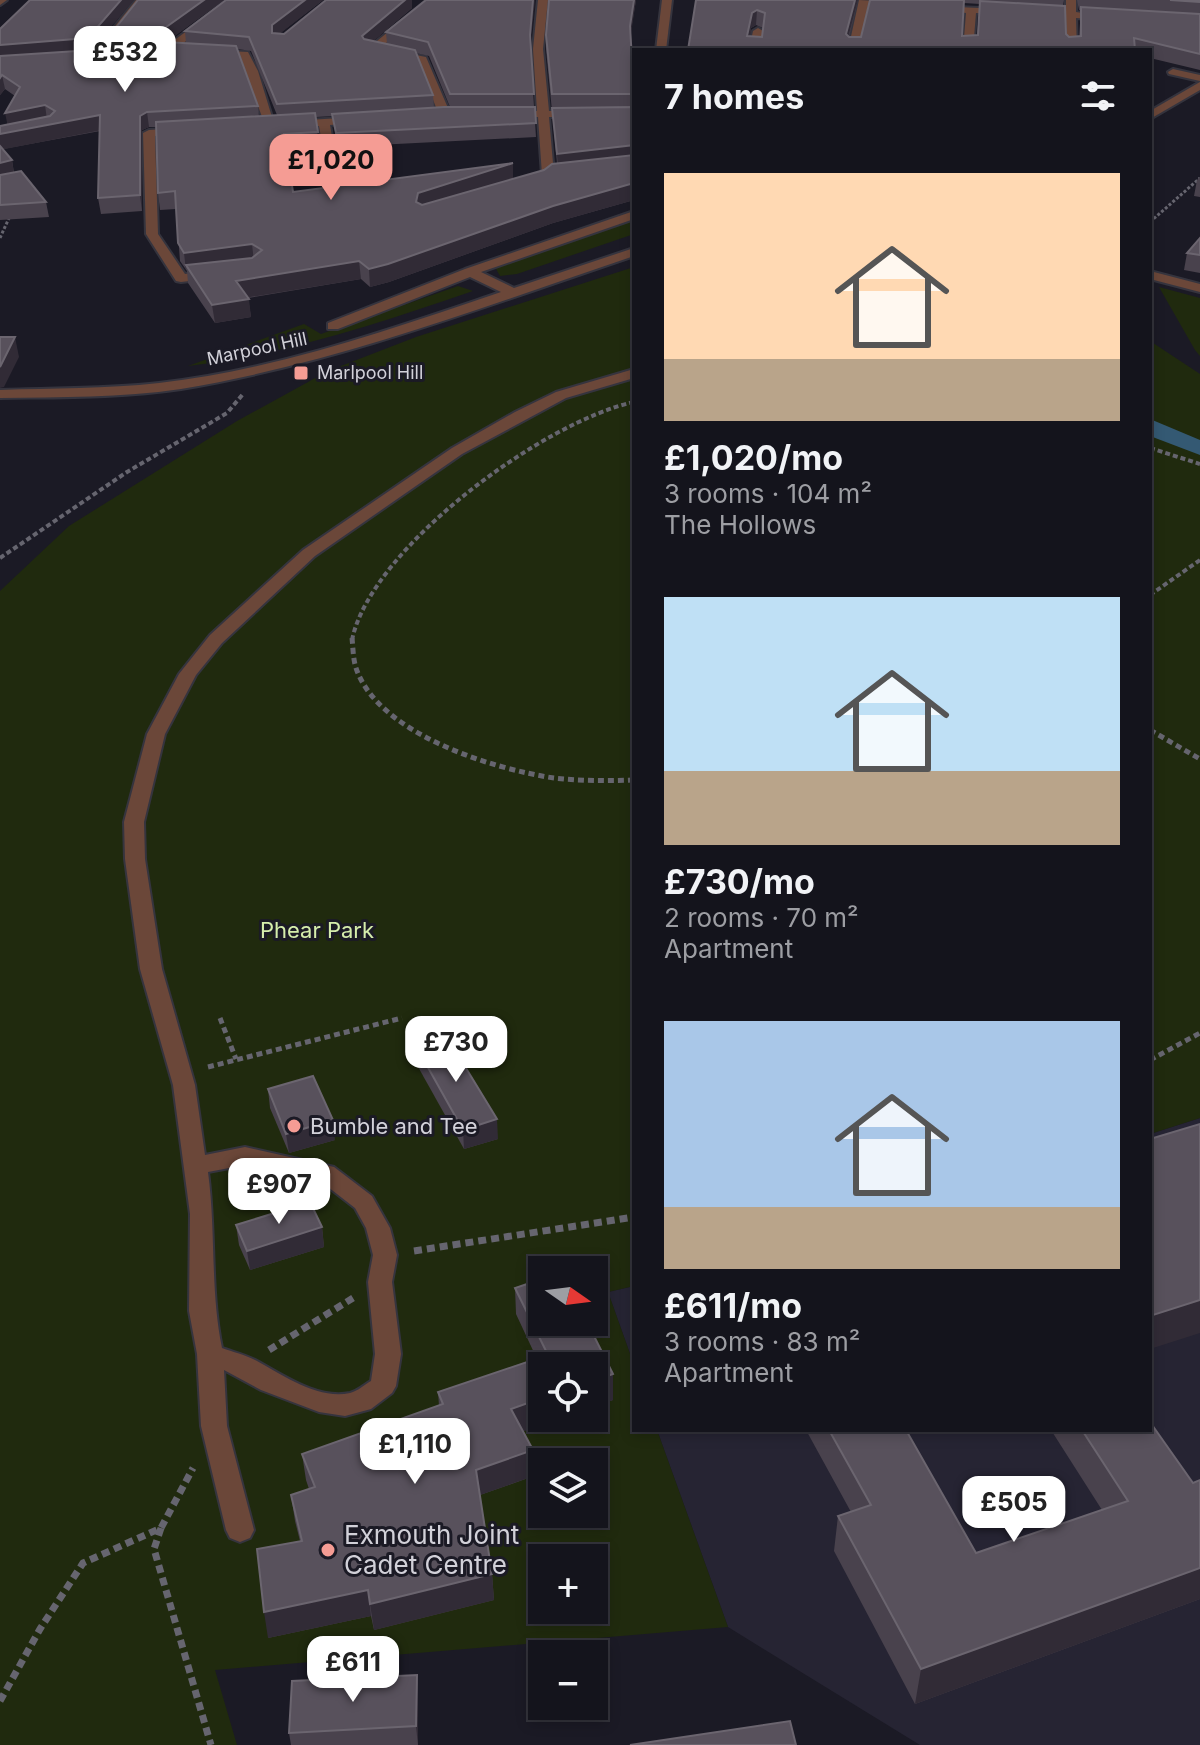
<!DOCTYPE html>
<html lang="en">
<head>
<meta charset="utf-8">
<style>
  body { margin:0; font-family:Inter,sans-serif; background:#212129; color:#f1f3f6; height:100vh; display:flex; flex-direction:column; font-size:30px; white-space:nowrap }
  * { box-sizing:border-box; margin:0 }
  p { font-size:26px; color:#9d9ea3 }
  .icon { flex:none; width:44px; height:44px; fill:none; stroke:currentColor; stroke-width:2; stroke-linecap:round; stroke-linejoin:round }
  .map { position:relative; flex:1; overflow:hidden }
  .sheet { position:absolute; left:632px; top:48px; width:520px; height:1384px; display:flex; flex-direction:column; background:#14141c; border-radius:0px; box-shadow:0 4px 12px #0003,0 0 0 2px #33333b }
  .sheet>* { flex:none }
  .needle { width:52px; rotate:104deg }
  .tools { position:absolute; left:528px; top:1256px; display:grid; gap:16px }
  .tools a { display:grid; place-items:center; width:80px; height:80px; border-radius:0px; background:#14141c; box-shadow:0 4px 12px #0003,0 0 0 2px #33333b; font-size:40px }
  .price { position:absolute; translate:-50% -68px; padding:0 18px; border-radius:16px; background:#fff; color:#222; font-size:26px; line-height:52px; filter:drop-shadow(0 2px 4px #0008) }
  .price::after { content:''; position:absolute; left:50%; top:48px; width:24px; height:18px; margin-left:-12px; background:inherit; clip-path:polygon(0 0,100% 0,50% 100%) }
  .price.current { background:#f59c94; color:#111 }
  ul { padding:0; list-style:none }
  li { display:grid; align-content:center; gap:16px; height:424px; padding:0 32px }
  li span { display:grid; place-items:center; height:248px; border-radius:0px; color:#555 }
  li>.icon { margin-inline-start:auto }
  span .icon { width:144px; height:144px; fill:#fffc; stroke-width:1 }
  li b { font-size:34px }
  h2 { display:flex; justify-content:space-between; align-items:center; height:96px; padding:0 32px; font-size:34px }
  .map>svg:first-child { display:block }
  .education { fill:#262433 }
  .green { fill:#202a0e; fill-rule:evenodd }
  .water { fill:#345973 }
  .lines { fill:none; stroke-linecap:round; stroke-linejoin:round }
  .minor-casing { stroke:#35343e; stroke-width:4 }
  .path-far3 { stroke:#66656f; stroke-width:3; stroke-dasharray:3 2; stroke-linecap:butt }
  .path-far2 { stroke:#66656f; stroke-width:4; stroke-dasharray:5 3; stroke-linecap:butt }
  .path-far1 { stroke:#66656f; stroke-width:5; stroke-dasharray:6 4; stroke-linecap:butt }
  .path { stroke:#66656f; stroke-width:7; stroke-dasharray:8 5; stroke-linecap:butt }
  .minor { fill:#6b4739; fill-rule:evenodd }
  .wall { fill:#49424d; fill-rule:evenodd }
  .shaded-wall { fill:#312b36 }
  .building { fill:#58515c; stroke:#6b656f; stroke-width:2; fill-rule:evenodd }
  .poi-dot { fill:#f59c94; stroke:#1b1a25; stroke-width:3 }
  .labels { text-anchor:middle; stroke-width:6; stroke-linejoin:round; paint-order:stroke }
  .far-street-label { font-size:18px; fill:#d2d1d9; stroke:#1b1a25 }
  .far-poi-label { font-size:18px; fill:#d2d1d9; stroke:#1b1a25; text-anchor:start }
  .park-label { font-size:22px; fill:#d5edab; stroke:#1b1a25 }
  .poi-label { font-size:22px; fill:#d2d1d9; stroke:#1b1a25; text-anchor:start }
  .near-poi-label { font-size:26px; fill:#d2d1d9; stroke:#1b1a25; text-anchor:start }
</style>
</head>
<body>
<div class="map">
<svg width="1200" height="1745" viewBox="0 0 1200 1745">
  <rect width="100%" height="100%" fill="#1b1a25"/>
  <g class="education">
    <polygon points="1200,1118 1200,1745 920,1745 728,1627 657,1430 1150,1430 1150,1134"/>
    <polygon points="634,1286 634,1365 608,1292"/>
  </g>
  <g class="green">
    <polygon points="634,218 634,234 517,274 500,276 495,267"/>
    <path d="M634,267V1286L608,1292L634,1365V1430H657L728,1627L215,1670L237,1745H0V591L69,526L237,421L328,371L416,337ZM542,1270H594V1322H542ZM542,1366H594V1418H542ZM542,1462H594V1514H542ZM542,1558H594V1610H542Z"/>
    <path d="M458,286L473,291C380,323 286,354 188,366L304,324L321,334Z"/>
    <polygon points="1159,287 1200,298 1200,356 1195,350"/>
    <polygon points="1150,341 1200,374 1200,1118 1150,1134"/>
  </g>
  <polygon class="water" points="1150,419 1200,440 1200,455 1150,436"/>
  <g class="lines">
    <g class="minor-casing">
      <g id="minor">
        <polygon points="0,0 7,0 0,5"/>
        <polygon points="136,0 146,0 99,60 91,60 91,56"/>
        <polygon points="229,0 240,0 173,51 165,51 165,47"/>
        <polygon points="427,0 438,0 380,48 426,57 451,115 445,118 439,115 418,61 366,50"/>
        <polygon points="538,0 548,0 543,49 549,111 634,111 634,117 549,117 554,175 548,179 542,175 538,117 510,117 504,114 510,111 537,111 533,49"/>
        <polygon points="662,0 672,0 666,50 656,50"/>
        <polygon points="859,0 897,2 902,5 897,8 868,6 858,50 848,50"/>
        <polygon points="1066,0 1076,0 1076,12 1109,17 1104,20 1076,18 1077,50 1067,50 1066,18 1035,13 1040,10 1066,12"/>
        <polygon points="932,6 1004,9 1009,12 1004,15 976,13 973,50 963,50 966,13 931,8"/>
        <polygon points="758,28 763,31 759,50 749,50 753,31"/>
        <polygon points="208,50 248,52 258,71 275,127 265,125 240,57 212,55 208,54"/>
        <polygon points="1173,69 1200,75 1200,81 1169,74 1168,72"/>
        <polygon points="1200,82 1200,90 1150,119 1150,111"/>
        <polygon points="358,117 362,118 362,122 330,125 338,171 367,168 373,172 367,176 339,178 341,193 331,196 319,126 290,127 284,124 290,121"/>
        <polygon points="183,128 189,131 187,133 155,136 158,234 185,274 215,270 222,274 215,278 181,282 176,281 146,234 143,133 149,130"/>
        <path d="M634,211V219L481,272L514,288L634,248V256C486,306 337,363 181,389C121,398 60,397 0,398V390C53,388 106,389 159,383C276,370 391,329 501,292L470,277L338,329H328V323L465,269Z"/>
        <polygon points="1150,271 1200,284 1200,292 1150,279"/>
        <path d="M634,369V378L566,398L462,454L315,556L222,643L196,675L165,734L144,822L145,859L162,969L195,1085L205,1155L245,1147L334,1167L372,1196L390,1228L397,1255L392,1282L401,1354L396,1386L392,1393L371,1409L345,1416L319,1412L261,1390L224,1370L227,1426L254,1530L250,1538L240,1542L230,1538L226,1530L201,1426L197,1354L189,1311L190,1214L173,1085L140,969L125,859L124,822L147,734L179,674L210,635L303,550L452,448L515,412L556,392ZM245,1165L319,1180L355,1208L366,1228L373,1255L368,1282L375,1354L371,1381C364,1385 358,1391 350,1393C318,1400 283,1375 257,1361C246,1355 233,1352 222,1348C210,1290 216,1231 208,1172Z"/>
      </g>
    </g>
    <g class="path-far3">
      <polyline points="1150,222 1200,178"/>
      <polyline points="0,238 9,218 13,217"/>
    </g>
    <g class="path-far2">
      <polyline points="1150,448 1200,464"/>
      <polyline points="0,558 127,472 227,413 243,394"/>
      <polyline points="1150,595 1200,560"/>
      <path d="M352,640C371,547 545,421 634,402"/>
    </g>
    <g class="path-far1">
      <path d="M352,638C353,647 353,659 356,668C378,734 493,769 554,778C580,781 607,781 634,780"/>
      <polyline points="1150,730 1200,759"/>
      <polyline points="220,1018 236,1059"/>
      <polyline points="1150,1060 1200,1033"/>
      <polyline points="208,1067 402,1018"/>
    </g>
    <g class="path">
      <polyline points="414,1251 634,1217"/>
      <polyline points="269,1350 353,1298"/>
      <polyline points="161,1528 154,1549 211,1745"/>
      <polyline points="0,1701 40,1629 83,1563 161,1528 193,1468"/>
    </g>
    <use href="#minor" class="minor"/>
  </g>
  <g class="wall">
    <path d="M224,0L166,42L186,43L185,31L323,0L280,33L284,34L326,0H412V8L373,41L387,44L386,32L530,45L536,137L337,147L333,116L316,117L319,148L286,150L293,192L513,179L544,170L557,163L546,49V35L549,0H636L630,36L634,94V200L553,223L389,282L370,287L361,279L248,298L251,317L215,323L188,283L187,271L180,261L176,209L160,210L158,193L156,127H149L142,130V211L101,214L98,198L100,131L3,149L12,160L14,173L46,202L49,217L0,220V126L7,124L15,96L5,89L0,95V29L92,50L112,47L110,35ZM238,49L251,51L277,115L259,116L258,106ZM416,53L429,56L450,107L434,108L433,95Z"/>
    <path d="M696,0H858L849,37H861L870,0H1064L1063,6L1066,34L1069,37H1079L1081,10H1079L1077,0H1200V70L1150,58V50H688ZM964,3L980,4L977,35L962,36ZM756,25L763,28L762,37L750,36L751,28Z"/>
    <polygon points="1200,177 1200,197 1194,196 1197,180"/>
    <polygon points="1200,238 1200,273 1184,270 1187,253"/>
    <polygon points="416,1046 498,1139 464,1149 417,1065"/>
    <polygon points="268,1089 335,1140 289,1153 270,1108"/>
    <polygon points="236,1225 322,1227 324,1247 250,1270 239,1245"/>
    <polygon points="515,1288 613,1374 613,1400 594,1407 594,1366 542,1418 562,1418 523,1431 534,1476 480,1495 492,1574 494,1600 374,1630 371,1616 268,1638 300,1541 295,1521 291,1495 309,1489 306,1480 302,1454 439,1406 438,1392 537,1359 516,1314"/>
    <polygon points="806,1430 906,1430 976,1553 1102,1510 1051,1430 1150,1430 1193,1483 1200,1480 1200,1599 915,1704 834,1551 838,1516 851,1512"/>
    <polygon points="417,1675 418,1694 418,1745 291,1745 289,1733"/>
  </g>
  <g class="shaded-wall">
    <polygon points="121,0 134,0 90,52 0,59 0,45"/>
    <polygon points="204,0 224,0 164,44 162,30"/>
    <polygon points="305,0 323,0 273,39 272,33 272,25"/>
    <polygon points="405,0 412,0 412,8 363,50 362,36"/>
    <polygon points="533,0 535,0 530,49 530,35"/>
    <polygon points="634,0 636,0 630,40 630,26"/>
    <polygon points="855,0 858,0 845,49 846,34"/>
    <polygon points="757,10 756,25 751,28 747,50 747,36 752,13"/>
    <polygon points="146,29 148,43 112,49 110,35"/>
    <polygon points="2,75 5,89 0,95 0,78"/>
    <polygon points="45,105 47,120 8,127 5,113"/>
    <polygon points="147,112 149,127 142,130 142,211 140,195 140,116"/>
    <polygon points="100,115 102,130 0,150 0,134"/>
    <polygon points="634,145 634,158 558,168 557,154"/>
    <polygon points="12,160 14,174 0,178 0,163"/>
    <polygon points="513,163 513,180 419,210 416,202 418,193"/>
    <polygon points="634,183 634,200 553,223 389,282 370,287 369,269 553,206"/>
    <polygon points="252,244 254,262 186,265 186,271 184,253"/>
    <polygon points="359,261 361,279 238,299 236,281"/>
    <polygon points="249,299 251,317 215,323 212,305"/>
    <polygon points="15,337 19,357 4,387 0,388 0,367"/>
    <polygon points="497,1119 498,1139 464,1149 463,1130"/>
    <polygon points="333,1120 335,1140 289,1153 286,1134"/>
    <polygon points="322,1227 324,1247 250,1270 247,1251"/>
    <polygon points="1200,1300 1200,1333 1150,1349 1150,1316"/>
    <polygon points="613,1374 613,1400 594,1407 594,1381"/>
    <polygon points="542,1398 542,1418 562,1418 513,1435 511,1409"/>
    <polygon points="533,1450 534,1476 477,1496 476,1470"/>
    <polygon points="1200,1568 1200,1599 915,1704 921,1669"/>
    <polygon points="492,1574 494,1600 374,1630 370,1604"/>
    <polygon points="368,1590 371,1616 268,1638 264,1612"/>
    <polygon points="417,1675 418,1694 418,1745 416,1726"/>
  </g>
  <g class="building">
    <polygon points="30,0 121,0 88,38 0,45 0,29"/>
    <polygon points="138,0 204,0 162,30 146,29 110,35"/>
    <polygon points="226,0 305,0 272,25 272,33 284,34 326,0 405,0 362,36 364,39 415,50 433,95 277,104 249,37 185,31"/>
    <polygon points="426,0 533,0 530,35 534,94 450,94 428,42 386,32"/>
    <polygon points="549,0 634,0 630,26 634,94 552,94 546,35"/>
    <path d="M696,0H855L846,34L849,37H861L870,0H964L962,36L978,35L980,1L1065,6L1066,34L1069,37L1081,36V7L1200,14V54L1134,38L1135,50H688ZM757,10L765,13L762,37L747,36L752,13Z"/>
    <polygon points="1170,0 1200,0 1200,2"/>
    <polygon points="146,41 236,46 258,106 147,112 140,116 140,195 98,198 100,115 0,134 0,126 50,116 55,111 45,105 5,113 20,87 2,75 0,78 0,56 93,50"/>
    <polygon points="444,107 535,107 536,123 336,133 332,114"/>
    <polygon points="634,107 634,145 557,154 552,108"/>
    <polygon points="315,113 318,132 284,134 293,192 513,163 418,193 416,202 422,205 544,170 552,164 634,155 634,183 553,206 388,264 369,269 359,261 236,281 249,299 212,305 186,265 252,258 262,250 252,244 184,253 178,243 175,191 158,193 156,122"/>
    <polygon points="0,146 12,160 0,163"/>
    <polygon points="21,171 46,202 0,205 0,175"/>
    <polygon points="1200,238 1200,255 1187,253"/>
    <polygon points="0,337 15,337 0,367"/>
    <polygon points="447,1037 497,1119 463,1130 416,1046"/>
    <polygon points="313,1076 333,1120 286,1134 268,1089"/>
    <polygon points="1200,1124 1200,1300 1150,1316 1150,1139"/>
    <polygon points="310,1202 322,1227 247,1251 236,1225"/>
    <polygon points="542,1279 542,1322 587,1322 613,1374 594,1381 594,1366 542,1366 542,1398 511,1409 533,1450 476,1470 492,1574 370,1604 368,1590 264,1612 257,1549 302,1541 291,1495 315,1487 302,1454 443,1404 438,1392 548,1355 515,1288"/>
    <polygon points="1150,1422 1193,1483 1200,1480 1200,1568 921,1669 838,1516 871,1505 829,1430 906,1430 976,1553 1128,1501 1082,1430 1150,1430"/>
    <polygon points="417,1675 416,1726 289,1733 292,1681"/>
    <polygon points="790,1721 796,1745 630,1745"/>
  </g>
  <g class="poi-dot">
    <rect x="293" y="365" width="16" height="16" rx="4"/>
    <circle cx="294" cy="1126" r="8"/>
    <circle cx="328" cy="1550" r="8"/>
  </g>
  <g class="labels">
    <g class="far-street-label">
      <text transform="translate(257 349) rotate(-12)" y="6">Marpool Hill</text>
    </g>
    <g class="far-poi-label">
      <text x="317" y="379">Marlpool Hill</text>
    </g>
    <g class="park-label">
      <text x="317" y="938">Phear Park</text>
    </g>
    <g class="poi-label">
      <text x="310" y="1134">Bumble and Tee</text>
    </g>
    <g class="near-poi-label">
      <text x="344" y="1544">Exmouth Joint<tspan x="344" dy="30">Cadet Centre</tspan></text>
    </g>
  </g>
</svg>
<div class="tools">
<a><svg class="needle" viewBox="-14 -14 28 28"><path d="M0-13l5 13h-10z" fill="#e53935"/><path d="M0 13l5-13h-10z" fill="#9d9ea3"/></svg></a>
<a><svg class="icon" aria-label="locate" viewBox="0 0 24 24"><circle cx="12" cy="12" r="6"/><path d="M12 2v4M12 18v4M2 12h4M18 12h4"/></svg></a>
<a><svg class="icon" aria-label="layers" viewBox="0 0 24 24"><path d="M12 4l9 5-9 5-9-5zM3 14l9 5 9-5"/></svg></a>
<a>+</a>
<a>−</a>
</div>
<b class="price" style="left:125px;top:94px">£532</b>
<b class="price current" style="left:331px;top:202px">£1,020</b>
<b class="price" style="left:456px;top:1084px">£730</b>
<b class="price" style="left:279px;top:1226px">£907</b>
<b class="price" style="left:415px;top:1486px">£1,110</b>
<b class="price" style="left:1014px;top:1544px">£505</b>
<b class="price" style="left:353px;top:1704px">£611</b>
<section class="sheet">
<h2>7 homes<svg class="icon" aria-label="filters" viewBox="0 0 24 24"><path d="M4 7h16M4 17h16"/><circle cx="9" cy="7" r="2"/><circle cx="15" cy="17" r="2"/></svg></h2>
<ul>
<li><span style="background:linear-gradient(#ffd9b3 75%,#b9a48a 0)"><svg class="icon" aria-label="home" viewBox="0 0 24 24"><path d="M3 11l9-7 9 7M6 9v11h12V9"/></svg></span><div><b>£1,020/mo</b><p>3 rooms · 104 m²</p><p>The Hollows</p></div></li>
<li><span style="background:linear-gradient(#bfe0f5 70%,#b9a48a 0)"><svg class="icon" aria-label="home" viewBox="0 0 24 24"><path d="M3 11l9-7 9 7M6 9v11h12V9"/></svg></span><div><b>£730/mo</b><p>2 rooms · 70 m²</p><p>Apartment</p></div></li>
<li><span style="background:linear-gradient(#a9c7e8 75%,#b9a48a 0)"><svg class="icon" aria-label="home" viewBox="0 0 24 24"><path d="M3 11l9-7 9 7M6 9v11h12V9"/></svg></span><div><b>£611/mo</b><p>3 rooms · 83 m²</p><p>Apartment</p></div></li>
</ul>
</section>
</div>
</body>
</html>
